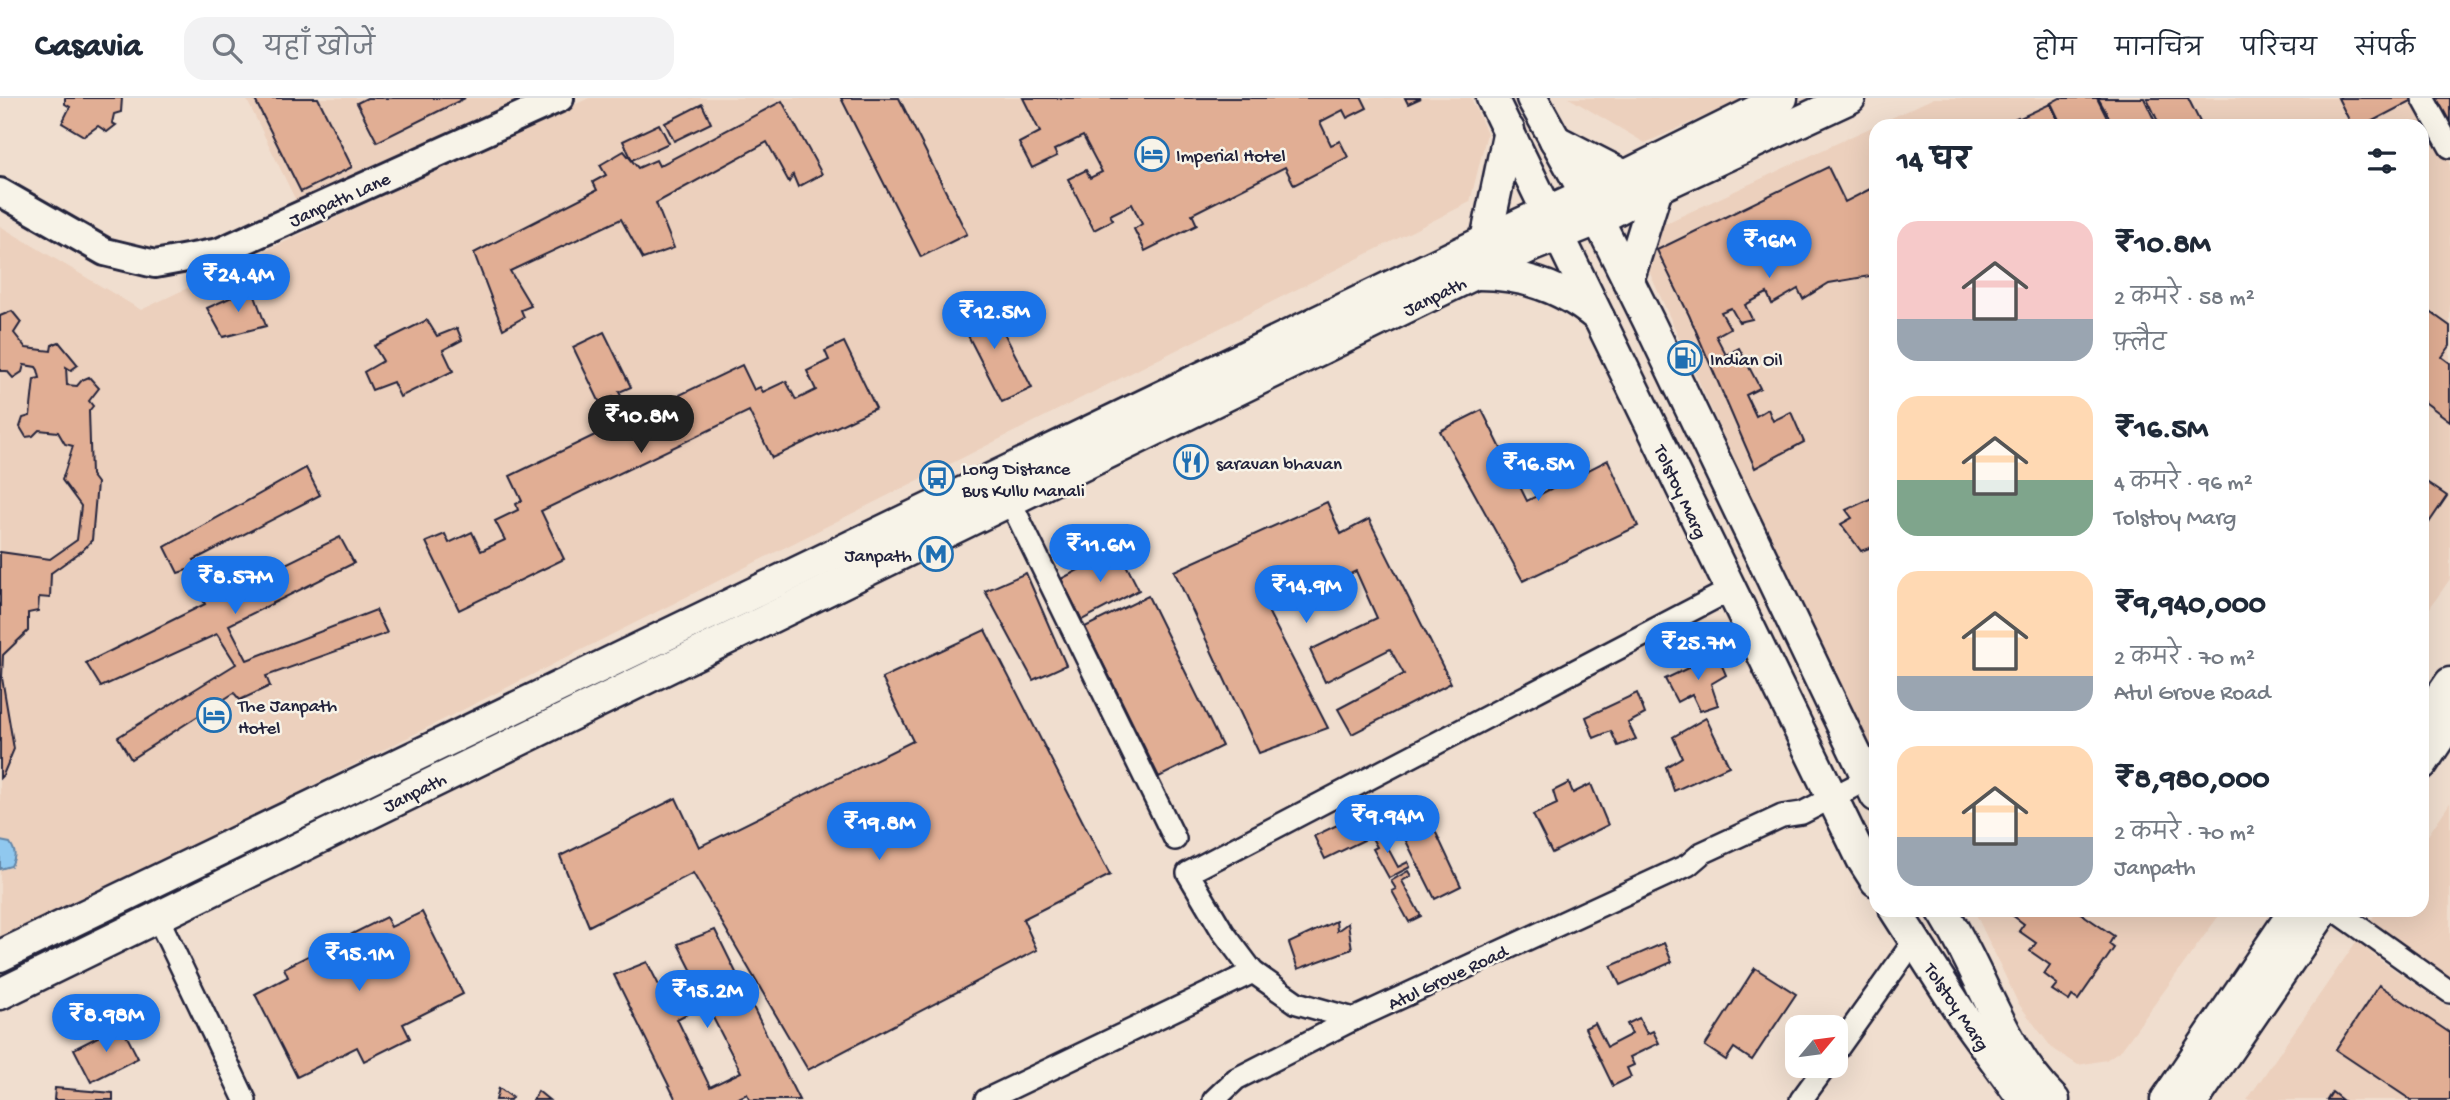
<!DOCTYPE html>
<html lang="hi">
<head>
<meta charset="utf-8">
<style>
  body { margin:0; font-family:"Gochi Hand","Playpen Sans Deva",sans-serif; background:#f2f2f3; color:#1f2937; height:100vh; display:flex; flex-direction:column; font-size:26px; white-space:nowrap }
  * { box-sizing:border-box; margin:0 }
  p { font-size:23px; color:#747a83 }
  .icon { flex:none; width:38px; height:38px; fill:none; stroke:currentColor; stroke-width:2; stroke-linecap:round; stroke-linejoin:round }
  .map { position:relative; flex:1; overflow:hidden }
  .panel { position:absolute; left:1869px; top:21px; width:560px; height:798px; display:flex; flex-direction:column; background:#fff; border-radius:21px; box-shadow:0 7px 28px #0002 }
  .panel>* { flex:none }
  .needle { width:46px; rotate:61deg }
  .controls { position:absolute; left:1785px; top:917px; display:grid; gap:14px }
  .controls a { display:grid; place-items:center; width:63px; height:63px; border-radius:14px; background:#fff; box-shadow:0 7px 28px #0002; font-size:35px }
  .price { position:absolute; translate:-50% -60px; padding:0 16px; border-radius:24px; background:#1a73e8; color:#fff; font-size:23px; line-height:46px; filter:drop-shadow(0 2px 4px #0008) }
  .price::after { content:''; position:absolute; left:50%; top:42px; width:21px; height:16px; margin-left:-10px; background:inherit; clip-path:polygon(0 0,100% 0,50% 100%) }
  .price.current { background:#222; color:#fff }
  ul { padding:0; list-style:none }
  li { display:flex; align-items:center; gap:21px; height:175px; padding:0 28px }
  li span { display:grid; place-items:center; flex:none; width:196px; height:140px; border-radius:21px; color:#555 }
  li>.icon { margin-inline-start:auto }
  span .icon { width:84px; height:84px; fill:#fffc; stroke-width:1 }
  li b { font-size:30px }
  h2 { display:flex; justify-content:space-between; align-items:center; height:84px; padding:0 28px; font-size:30px }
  header { display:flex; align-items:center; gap:42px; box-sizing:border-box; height:98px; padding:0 35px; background:#fff; border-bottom:2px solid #e0e1e3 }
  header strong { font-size:33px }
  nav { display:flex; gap:38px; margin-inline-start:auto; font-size:24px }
  .search { width:490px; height:63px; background:#f2f2f3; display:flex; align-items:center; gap:18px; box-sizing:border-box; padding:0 24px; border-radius:21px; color:#747a83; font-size:26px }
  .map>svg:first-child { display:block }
  .built { fill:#ecd0bd }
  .water { fill:#90c8ef; stroke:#6486a7; stroke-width:2 }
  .building { fill:#e1ae94; stroke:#22223b; stroke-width:2; fill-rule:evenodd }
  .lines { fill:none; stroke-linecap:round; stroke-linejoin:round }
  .minor-casing { stroke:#22223b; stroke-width:26 }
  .tertiary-casing { stroke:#22223b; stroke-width:32 }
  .secondary-casing { stroke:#22223b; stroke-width:35 }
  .minor { stroke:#f7f3e8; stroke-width:21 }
  .tertiary { stroke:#f7f3e8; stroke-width:26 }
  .secondary { stroke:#f7f3e8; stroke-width:30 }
  .labels { text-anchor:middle; stroke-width:5; stroke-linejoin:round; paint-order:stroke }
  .poi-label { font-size:19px; fill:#22223b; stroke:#f7f3e8; text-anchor:start }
  .street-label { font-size:19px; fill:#22223b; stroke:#f7f3e8 }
</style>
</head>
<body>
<header>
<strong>Casavia</strong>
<div class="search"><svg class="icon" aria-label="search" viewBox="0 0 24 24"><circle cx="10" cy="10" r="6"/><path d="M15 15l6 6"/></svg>यहाँ खोजें</div>
<nav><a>होम</a><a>मानचित्र</a><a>परिचय</a><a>संपर्क</a></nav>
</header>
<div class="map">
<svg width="2450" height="1002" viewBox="0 0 2450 1002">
  <rect width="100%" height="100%" fill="#f0decf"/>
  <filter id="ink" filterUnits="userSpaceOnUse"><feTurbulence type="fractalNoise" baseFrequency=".0143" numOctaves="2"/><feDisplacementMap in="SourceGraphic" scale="14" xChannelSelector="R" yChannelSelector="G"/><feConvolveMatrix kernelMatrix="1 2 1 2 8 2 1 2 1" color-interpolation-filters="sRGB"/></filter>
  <g filter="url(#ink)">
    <g class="built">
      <polygon points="246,0 520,0 298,107"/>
      <polygon points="589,0 1471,0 1487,35 1470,104 0,845 0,128 141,212"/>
      <polygon points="1569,0 1746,0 1645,45"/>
      <polygon points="1934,0 2450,0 2450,481 2422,521 2422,28 1876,28 1876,676 1647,169 1662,127"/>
      <polygon points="2450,705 2450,900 2367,853 2450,910 2450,1002 2247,1002 2378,812 2422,812 2422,746"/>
      <polygon points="1974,812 2223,812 2122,951 2106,962 2078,967 2052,950 2018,905"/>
    </g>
    <path class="water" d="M0,743L10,745C16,754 16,758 11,768L0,771Z"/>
    <g class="building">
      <polygon points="65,0 122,0 121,14 114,16 112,25 116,27 107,34 98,28 84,38 62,25 70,9 65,6"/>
      <polygon points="254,0 318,0 352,69 301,94"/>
      <polygon points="367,0 465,0 377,44 357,5"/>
      <polygon points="841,0 899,0 967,136 921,159"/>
      <polygon points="1023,0 1362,0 1367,10 1347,20 1343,12 1320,24 1331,47 1340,43 1348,59 1294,87 1285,69 1192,116 1197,127 1145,153 1134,131 1142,126 1132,106 1110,117 1113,122 1094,132 1068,81 1086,72 1090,80 1102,74 1083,38 1054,52 1057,58 1032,70 1019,45 1040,34"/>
      <polygon points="1405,0 1421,0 1408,6"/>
      <polygon points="2060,0 2097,0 2111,28 2062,28 2051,5"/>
      <polygon points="2098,0 2144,0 2157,28 2114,28"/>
      <polygon points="2147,0 2188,0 2202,28 2160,28"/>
      <polygon points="2338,0 2414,0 2415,1 2363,28 2352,28"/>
      <polygon points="2434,0 2450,0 2450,30"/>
      <polygon points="782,3 822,76 798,89 793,77 789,84 767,44 656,105 674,150 643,161 621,121 510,173 531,208 521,212 524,219 503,231 474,155 597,92 593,84 606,77 600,67 624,53 638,70 656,62 659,68"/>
      <polygon points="702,6 711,25 674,43 665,25"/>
      <polygon points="2050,6 2061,28 2024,28 2020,20"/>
      <polygon points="2018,19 2022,28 1998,28"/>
      <polygon points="659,26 669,45 632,62 623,43"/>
      <polygon points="1828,69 1845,104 1876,88 1876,177 1829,185 1803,201 1798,191 1772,206 1767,195 1745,207 1752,221 1739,224 1731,210 1721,214 1730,230 1716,238 1726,257 1739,250 1760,290 1746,297 1756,318 1768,311 1773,323 1791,314 1804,344 1755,370 1689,217 1657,152"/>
      <polygon points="252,190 266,228 223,239 207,210"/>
      <polygon points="987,201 1032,290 1002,304 957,216"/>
      <polygon points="2422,208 2450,228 2450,248 2442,259 2450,265 2450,323 2422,302"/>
      <polygon points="12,213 21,224 14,235 26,250 51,253 52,247 59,244 78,267 71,272 66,269 67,287 77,288 82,282 89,279 99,290 89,303 93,308 89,313 91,377 97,385 92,442 83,452 51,475 50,500 39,499 38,513 28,515 28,533 3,557 2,580 14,651 3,677 0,680 0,454 50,461 77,442 81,408 62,382 73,348 65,346 58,334 39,332 33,338 26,339 20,329 23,320 30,318 34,281 40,280 38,272 36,269 24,267 22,274 13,280 7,273 0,273 0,218"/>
      <polygon points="427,222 437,238 457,230 462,242 443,252 453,273 400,299 393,284 372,292 364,274 383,263 374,248"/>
      <polygon points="604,234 631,289 619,294 632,320 742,267 754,292 760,289 763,294 786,283 796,302 816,292 807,273 829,262 825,253 844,244 876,310 772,360 749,313 541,413 564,461 459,512 426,444 445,436 449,445 472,434 481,453 505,442 495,423 518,412 516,406 522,403 510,378 624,323 613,299 600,305 573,249"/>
      <polygon points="1482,312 1527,403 1608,362 1638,428 1523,483 1440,333"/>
      <polygon points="306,370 320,397 194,462 217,500 340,439 354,465 229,527 247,562 376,512 387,535 266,578 270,588 240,602 234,595 131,661 118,639 236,566 217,536 101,589 86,565 205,506 187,472 178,475 165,449"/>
      <polygon points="2422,381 2447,398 2422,435"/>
      <polygon points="1876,398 1876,458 1872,449 1861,453 1841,426 1852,420 1846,412"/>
      <polygon points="1327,404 1341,436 1369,421 1451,585 1352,636 1338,611 1404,576 1390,551 1325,584 1310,552 1377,520 1356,473 1269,515 1328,630 1259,655 1174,473"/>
      <polygon points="1118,451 1139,492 1082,522 1061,481"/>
      <polygon points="1026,475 1066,567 1033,582 985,493"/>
      <polygon points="1148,498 1222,648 1159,679 1085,529"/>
      <polygon points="985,532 1110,777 1023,821 1037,852 808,972 693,775 589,828 560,758 676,700 699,749 913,643 882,580"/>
      <polygon points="1717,556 1726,577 1711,586 1718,607 1700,613 1692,596 1677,604 1665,581"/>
      <polygon points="1637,595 1645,616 1628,625 1636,641 1618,648 1611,633 1594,640 1586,619"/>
      <polygon points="1706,620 1729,668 1674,693 1666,669 1682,659 1673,639"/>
      <polygon points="1569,685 1573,695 1591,686 1608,727 1552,755 1533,717 1557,706 1553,693"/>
      <polygon points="1420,715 1427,725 1430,722 1461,788 1435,801 1398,727"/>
      <polygon points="1354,719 1364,742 1325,761 1314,738"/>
      <polygon points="1389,730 1392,736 1383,741 1398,769 1408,764 1410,769 1389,780 1373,751 1377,749 1372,740"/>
      <polygon points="1408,773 1411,778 1402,783 1421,818 1409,824 1392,793 1396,791 1391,783"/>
      <polygon points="2015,812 2076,812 2114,838 2109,846 2114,850 2078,902 2072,898 2069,903 2052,892 2057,886 2044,876 2050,867 2030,853 2036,845 2019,833 2024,826 2012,817"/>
      <polygon points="422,814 463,896 403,926 410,940 364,963 357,949 297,979 255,896 288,879 284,870 386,819 391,829"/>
      <polygon points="1336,823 1337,833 1348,825 1352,851 1298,871 1289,845"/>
      <path d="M715,832L799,1002H750L747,996L734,1002H676L614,877L647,864L665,899L698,885L678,846ZM706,906L741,974L710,989L677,921Z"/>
      <polygon points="1664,845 1672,864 1620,887 1611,868"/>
      <polygon points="1755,870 1796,896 1752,962 1734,950 1726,962 1705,948"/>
      <polygon points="2379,887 2450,935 2450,1002 2411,1002 2336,952"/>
      <polygon points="1639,920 1647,936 1653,933 1659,945 1630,959 1634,967 1627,970 1631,979 1613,988 1585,930 1595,925 1607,949 1632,936 1627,926"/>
      <polygon points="121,927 138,960 91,984 74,951"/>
      <polygon points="55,990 113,995 113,1002 54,1002"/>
      <polygon points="499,990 512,999 510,1002 496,1002"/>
      <polygon points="538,993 549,1002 533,1002"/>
      <polygon points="2332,994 2342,1002 2327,1002"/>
    </g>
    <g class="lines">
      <g class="minor-casing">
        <g id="minor">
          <polyline points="2423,0 2450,49"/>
          <polyline points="1010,403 1175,741"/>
          <polyline points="2335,812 2450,894"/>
          <polyline points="157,818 245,1002"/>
          <polyline points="1253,874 1223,834 1188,775 1730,492"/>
          <polyline points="1836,953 1914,843"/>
          <polyline points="986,1002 1253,874 1297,905 1354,921"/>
          <polyline points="1214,1002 1236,981 1354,921 1688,767 1702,755 1782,718 1802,715 1868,681"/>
          <polyline points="1801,1002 1826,968"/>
        </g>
      </g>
      <g class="tertiary-casing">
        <polyline id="tertiary" points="0,94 105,154 155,166 219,154 560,0"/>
      </g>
      <g class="secondary-casing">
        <g id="secondary">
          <polyline points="1492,0 1862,761 1876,783"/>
          <polyline points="1532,0 1585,95 1648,222 1876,698"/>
          <polyline points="1555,42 1625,78"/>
          <polyline points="1486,142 1509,32"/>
          <path d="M1478,176C1524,176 1564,190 1599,220"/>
          <polyline points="1628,183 1657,90"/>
          <polyline points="2422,626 2450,585"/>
          <polyline points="2422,666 2450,624"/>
          <polyline points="1895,812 1963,918 2024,1002"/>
          <path d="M1942,812C1981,872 2002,952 2054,1002"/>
          <polyline points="0,858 1522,125 1625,78 1782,0"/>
          <polyline points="0,896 1532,148 1597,122 1657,90 1850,0"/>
          <polyline points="2166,1002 2295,812"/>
          <polyline points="2194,1002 2324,812"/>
        </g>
      </g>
      <use href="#minor" class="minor"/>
      <use href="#tertiary" class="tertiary"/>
      <use href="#secondary" class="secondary"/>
    </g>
  </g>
  <defs>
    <g id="hotel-ring" transform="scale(1.75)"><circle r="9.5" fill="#f7f3e8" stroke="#1f6fb2" stroke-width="1.5"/><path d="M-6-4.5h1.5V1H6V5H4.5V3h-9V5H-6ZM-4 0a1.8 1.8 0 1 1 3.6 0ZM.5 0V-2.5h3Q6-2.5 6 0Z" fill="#1f6fb2"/></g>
    <g id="fuel-ring" transform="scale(1.75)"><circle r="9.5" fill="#f7f3e8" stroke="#1f6fb2" stroke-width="1.5"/><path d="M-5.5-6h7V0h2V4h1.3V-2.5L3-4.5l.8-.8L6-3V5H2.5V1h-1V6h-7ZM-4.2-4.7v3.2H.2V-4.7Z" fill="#1f6fb2"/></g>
    <g id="restaurant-ring" transform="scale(1.75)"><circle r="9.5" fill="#f7f3e8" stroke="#1f6fb2" stroke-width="1.5"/><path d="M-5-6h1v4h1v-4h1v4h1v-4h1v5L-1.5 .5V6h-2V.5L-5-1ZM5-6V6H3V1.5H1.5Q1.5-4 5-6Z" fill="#1f6fb2"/></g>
    <g id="bus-ring" transform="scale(1.75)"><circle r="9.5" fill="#f7f3e8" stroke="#1f6fb2" stroke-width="1.5"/><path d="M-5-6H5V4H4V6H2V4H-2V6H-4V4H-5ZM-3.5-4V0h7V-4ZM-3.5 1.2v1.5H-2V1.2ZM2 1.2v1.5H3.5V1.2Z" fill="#1f6fb2"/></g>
    <g id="metro-ring" transform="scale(1.75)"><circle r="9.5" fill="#f7f3e8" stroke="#1f6fb2" stroke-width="1.5"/><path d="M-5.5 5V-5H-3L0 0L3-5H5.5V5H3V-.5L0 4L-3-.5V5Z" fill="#1f6fb2"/></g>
  </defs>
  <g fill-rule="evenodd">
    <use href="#hotel-ring" x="1152" y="56"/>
    <use href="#fuel-ring" x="1685" y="260"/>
    <use href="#restaurant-ring" x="1191" y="364"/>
    <use href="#bus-ring" x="937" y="380"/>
    <use href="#metro-ring" x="936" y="456"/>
    <use href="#hotel-ring" x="214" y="617"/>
  </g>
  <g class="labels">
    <g class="poi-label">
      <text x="1176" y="63">Imperial Hotel</text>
      <text x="1710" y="267">Indian Oil</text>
      <text x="1216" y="371">saravan bhavan</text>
      <text x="962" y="376">Long Distance<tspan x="962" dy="22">Bus Kullu Manali</tspan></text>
      <text x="912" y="463" text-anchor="end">Janpath</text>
      <text x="238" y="613">The Janpath<tspan x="238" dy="22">Hotel</tspan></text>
    </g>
    <g class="street-label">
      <text transform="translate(339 100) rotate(-24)" y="7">Janpath Lane</text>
      <text transform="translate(1434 197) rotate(-26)" y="7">Janpath</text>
      <text transform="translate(1682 393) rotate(65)" y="7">Tolstoy Marg</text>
      <text transform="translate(414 693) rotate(-26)" y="7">Janpath</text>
      <text transform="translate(1447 878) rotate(-25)" y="7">Atul Grove Road</text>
      <text transform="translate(1958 908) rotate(56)" y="7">Tolstoy Marg</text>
    </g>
  </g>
</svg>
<div class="controls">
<a><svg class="needle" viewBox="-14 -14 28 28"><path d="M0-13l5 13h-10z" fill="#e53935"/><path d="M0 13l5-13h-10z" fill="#747a83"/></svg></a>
</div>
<b class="price" style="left:1769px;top:182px">₹16M</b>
<b class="price" style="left:238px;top:216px">₹24.4M</b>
<b class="price" style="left:994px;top:253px">₹12.5M</b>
<b class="price current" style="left:641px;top:357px">₹10.8M</b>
<b class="price" style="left:1538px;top:405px">₹16.5M</b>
<b class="price" style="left:1100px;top:486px">₹11.6M</b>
<b class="price" style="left:235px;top:518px">₹8.57M</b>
<b class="price" style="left:1306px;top:527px">₹14.9M</b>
<b class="price" style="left:1698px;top:584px">₹25.7M</b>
<b class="price" style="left:1387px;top:757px">₹9.94M</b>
<b class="price" style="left:879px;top:764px">₹19.8M</b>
<b class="price" style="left:359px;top:895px">₹15.1M</b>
<b class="price" style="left:707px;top:932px">₹15.2M</b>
<b class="price" style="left:106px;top:956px">₹8.98M</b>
<section class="panel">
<h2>14 घर<svg class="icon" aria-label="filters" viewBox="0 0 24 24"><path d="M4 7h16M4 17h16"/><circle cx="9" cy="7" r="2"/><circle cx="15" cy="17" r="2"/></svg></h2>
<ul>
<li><span style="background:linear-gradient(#f6c9c9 70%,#9aa5b1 0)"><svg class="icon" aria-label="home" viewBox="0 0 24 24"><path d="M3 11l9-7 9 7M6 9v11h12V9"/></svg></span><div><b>₹10.8M</b><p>2 कमरे · 58 m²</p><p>फ़्लैट</p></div></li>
<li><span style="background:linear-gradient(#ffd9b3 60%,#7fa58c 0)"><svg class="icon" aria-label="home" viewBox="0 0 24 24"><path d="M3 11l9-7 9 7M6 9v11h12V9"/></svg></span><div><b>₹16.5M</b><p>4 कमरे · 96 m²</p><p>Tolstoy Marg</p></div></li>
<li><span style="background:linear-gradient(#ffd9b3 75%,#9aa5b1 0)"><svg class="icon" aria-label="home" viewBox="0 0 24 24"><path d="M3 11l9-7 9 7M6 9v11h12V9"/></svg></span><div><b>₹9,940,000</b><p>2 कमरे · 70 m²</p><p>Atul Grove Road</p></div></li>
<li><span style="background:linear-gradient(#ffd9b3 65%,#9aa5b1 0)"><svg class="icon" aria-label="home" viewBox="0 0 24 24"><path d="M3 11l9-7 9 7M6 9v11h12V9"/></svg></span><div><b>₹8,980,000</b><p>2 कमरे · 70 m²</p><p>Janpath</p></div></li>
</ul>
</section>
</div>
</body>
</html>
